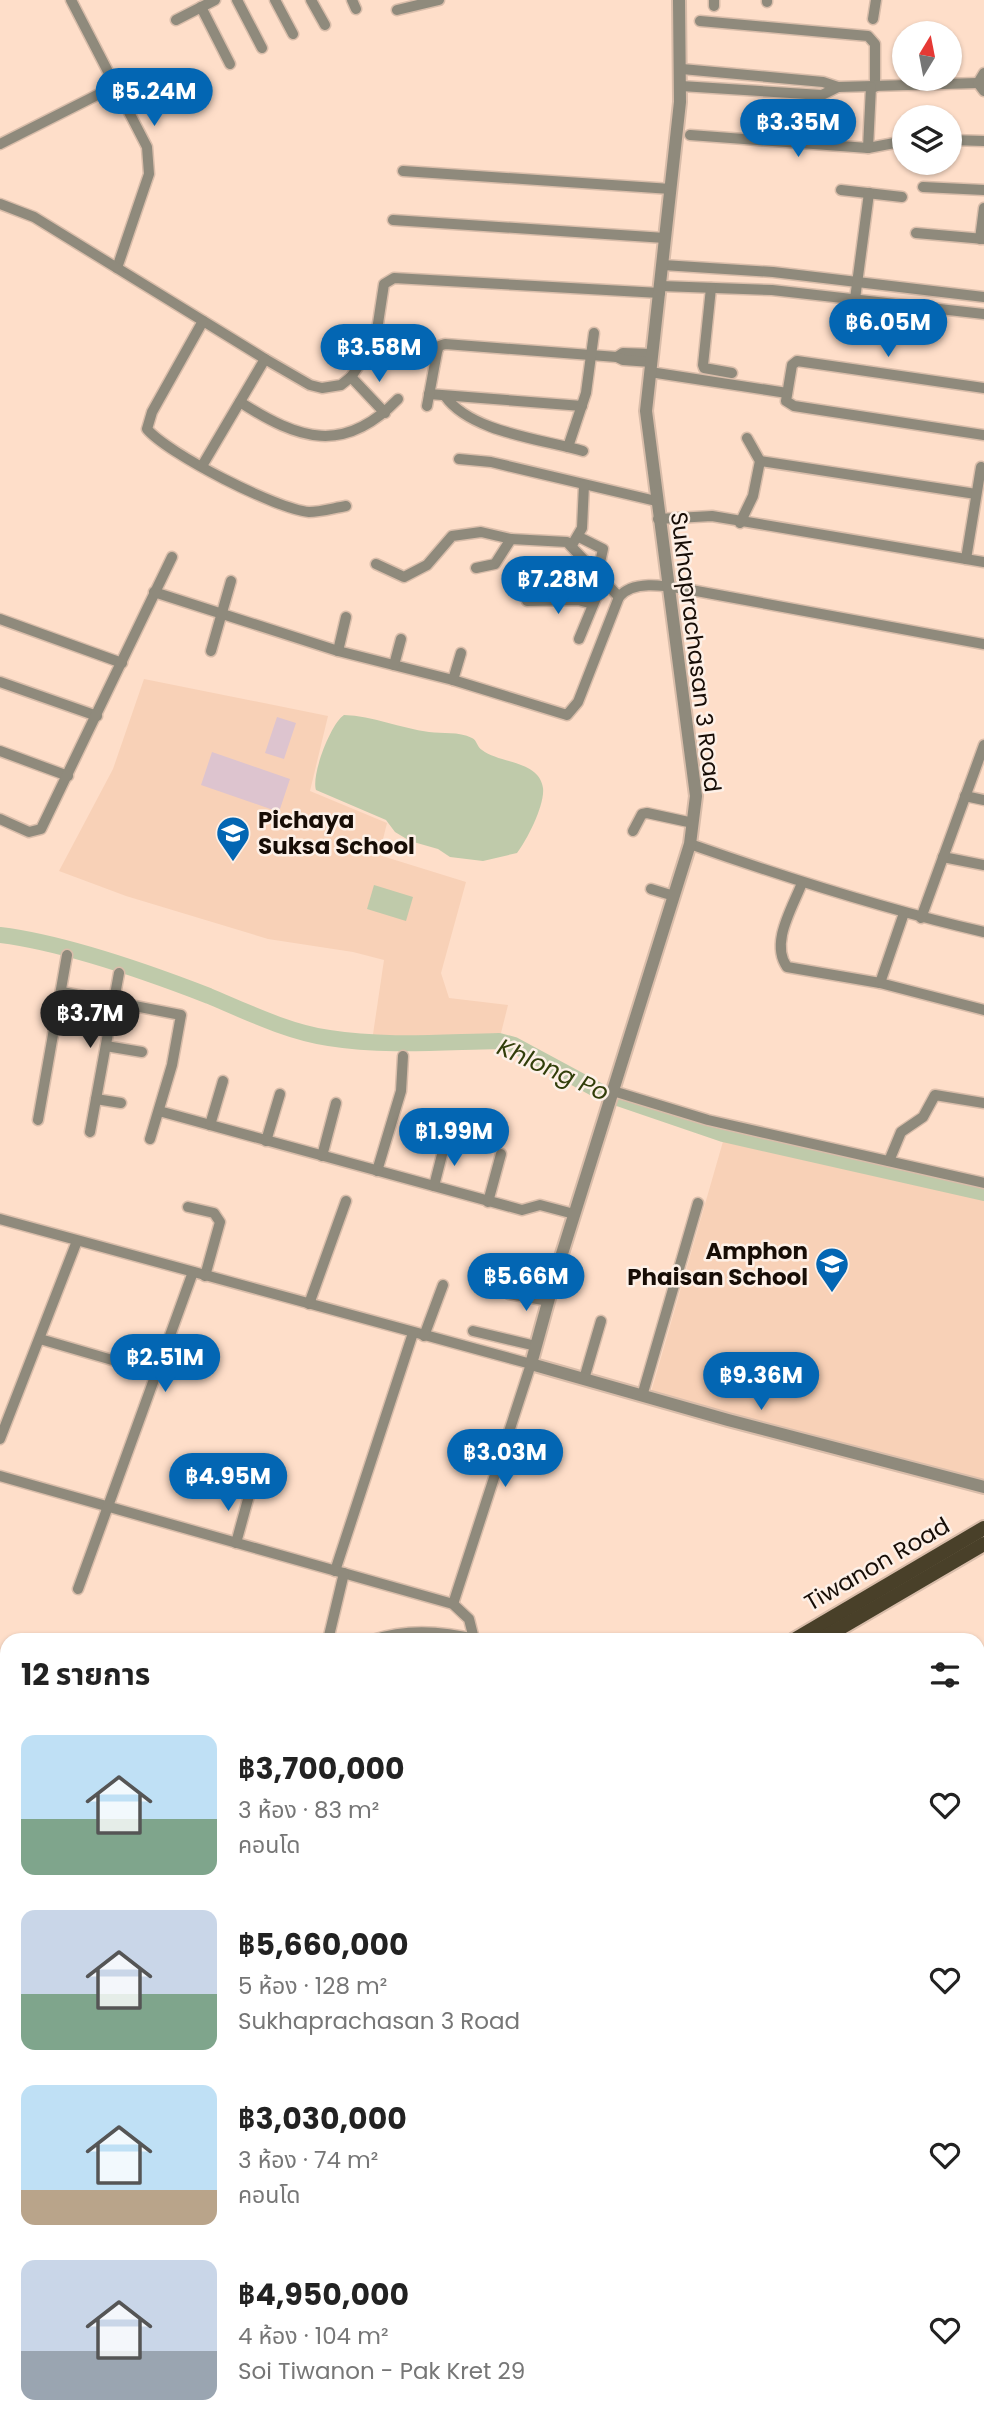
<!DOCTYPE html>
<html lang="th">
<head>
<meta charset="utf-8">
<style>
  body { margin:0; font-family:Poppins,"Noto Sans Thai",sans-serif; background:#f6f6f6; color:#222; height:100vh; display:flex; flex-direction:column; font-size:26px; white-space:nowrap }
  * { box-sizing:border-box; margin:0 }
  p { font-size:23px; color:#767676 }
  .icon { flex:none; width:38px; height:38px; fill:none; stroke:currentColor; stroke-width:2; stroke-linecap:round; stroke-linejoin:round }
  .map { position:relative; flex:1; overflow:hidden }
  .side { position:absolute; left:0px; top:1633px; width:985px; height:800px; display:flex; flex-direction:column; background:#fff; border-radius:21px 21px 0 0; box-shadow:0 2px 5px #0004 }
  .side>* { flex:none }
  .needle { width:46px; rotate:10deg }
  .controls { position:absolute; left:892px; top:21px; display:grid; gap:14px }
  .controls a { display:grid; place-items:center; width:70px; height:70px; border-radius:50%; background:#fff; box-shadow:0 2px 5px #0004; font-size:35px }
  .price { position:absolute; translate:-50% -60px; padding:0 16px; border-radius:24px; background:#0366b3; color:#fff; font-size:23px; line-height:46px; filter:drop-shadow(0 2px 4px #0008) }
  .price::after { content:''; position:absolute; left:50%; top:42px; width:21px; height:16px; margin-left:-10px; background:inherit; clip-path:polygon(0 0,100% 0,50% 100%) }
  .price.current { background:#222; color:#fff }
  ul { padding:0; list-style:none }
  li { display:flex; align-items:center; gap:21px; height:175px; padding:0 21px }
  li span { display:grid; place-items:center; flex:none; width:196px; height:140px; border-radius:14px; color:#555 }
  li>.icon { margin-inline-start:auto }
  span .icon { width:84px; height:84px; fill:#fffc; stroke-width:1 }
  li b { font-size:30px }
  h2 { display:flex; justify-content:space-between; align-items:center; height:84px; padding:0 21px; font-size:30px }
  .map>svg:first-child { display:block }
  .built { fill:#f8d1b7 }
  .green { fill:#ddc4cf }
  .water { fill:#bfcaaa }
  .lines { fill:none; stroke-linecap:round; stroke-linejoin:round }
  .canal { stroke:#bfcaaa; stroke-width:10 }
  .river { stroke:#bfcaaa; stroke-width:16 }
  .minor-casing { stroke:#d9bdaa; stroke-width:13 }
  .tertiary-casing { stroke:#d9bdaa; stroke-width:16 }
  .secondary-casing { stroke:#d9bdaa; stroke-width:16 }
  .primary-casing { stroke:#d9bdaa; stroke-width:18 }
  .minor { stroke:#8f8a7c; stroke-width:10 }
  .tertiary { stroke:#8f8a7c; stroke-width:12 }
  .secondary { stroke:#665e4b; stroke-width:12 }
  .primary { stroke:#494029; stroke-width:14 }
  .labels { text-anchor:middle; stroke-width:5; stroke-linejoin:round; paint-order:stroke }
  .street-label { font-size:23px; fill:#170d06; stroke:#fdf0e7 }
  .poi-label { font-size:23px; font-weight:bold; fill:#170d06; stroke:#fdf0e7; text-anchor:start }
  .water-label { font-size:24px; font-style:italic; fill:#313e0a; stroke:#fdf0e7 }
</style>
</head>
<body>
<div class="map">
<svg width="984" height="2431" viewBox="0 0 984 2431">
  <rect width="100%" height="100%" fill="#fedec9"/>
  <g class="built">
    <polygon points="144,679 328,716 310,791 387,823 379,855 466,882 441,973 449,998 508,1005 499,1041 372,1041 384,960 353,952 268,939 126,896 59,871 113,769"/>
    <polygon points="724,1138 984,1195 984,1480 651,1392"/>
    <polygon points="3,1740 7,1743 7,1842 0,1839 0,1744"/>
  </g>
  <g class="green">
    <polygon points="277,717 296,723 284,759 265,753"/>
    <polygon points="212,752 290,779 279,812 201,785"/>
  </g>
  <g class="water">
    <path d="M344,715C373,716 400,728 429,732C443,734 458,731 472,738C477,740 477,747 482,750C500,764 539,760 543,788C545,805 527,840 517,853L483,861L450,857L438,849L410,841L395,832L386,820L316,790C311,775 331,723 344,715Z"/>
    <polygon points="374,885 413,897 406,921 367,909"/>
    <polygon points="978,2092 984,2093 984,2260 978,2256"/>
  </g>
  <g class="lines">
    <g class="canal">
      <polyline points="0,2088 4,2090"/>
      <polyline points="898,2426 910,2431"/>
    </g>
    <path class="river" d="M0,935C65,943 147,972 209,996C247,1012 288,1032 329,1038C385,1047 443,1042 499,1041L514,1045L603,1093L723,1134L984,1193"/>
    <g class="minor-casing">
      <g id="minor">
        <polyline points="71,0 147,147 149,174 117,268"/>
        <polyline points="237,0 262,48"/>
        <polyline points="275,0 293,34"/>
        <polyline points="311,0 325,25"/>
        <polyline points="352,0 356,9"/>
        <polyline points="714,0 714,6"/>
        <polyline points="767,0 767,2"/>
        <polyline points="201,7 230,64"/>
        <polyline points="397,10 439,0"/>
        <polyline points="873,19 876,0"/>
        <polyline points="176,20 215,0"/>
        <polyline points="700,21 868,36 875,44 875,87"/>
        <polyline points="682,69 823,82 838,87 978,83"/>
        <polyline points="984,73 978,83 984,91"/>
        <polyline points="681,86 822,95 838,87"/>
        <polyline points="690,135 868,148 905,141"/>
        <polyline points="950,140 984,141"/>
        <polyline points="0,144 115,86"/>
        <polyline points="868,148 871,87"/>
        <polyline points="403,171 671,189"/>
        <polyline points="923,187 984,190"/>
        <polyline points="841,190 902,197"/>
        <polyline points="0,204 34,217 265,359 310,385 322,388 341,385 351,377 364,358 377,330 384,284 394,278 660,293"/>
        <polyline points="393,220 665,238"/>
        <polyline points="916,233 984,239"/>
        <polyline points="980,239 984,208"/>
        <polyline points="663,265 773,272 984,297"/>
        <polyline points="661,286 772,290 984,314"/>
        <polyline points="711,288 703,365 704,368 732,373"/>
        <polyline points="855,299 869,193"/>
        <path d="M203,321L152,412L147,429C168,454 276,509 309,512C320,512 334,508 346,506"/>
        <polyline points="617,357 623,353 652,354"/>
        <polyline points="650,372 787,393"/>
        <polyline points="351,377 385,413"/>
        <polyline points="984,388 797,361 792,365 786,401 794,406 984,435"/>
        <polyline points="429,394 582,406"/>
        <path d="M445,396C470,432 541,439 583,451"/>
        <path d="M240,402C299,440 344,455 398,399"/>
        <polyline points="427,406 437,352 439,346 445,344 617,357 623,360 651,362"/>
        <polyline points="568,447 586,393 594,333"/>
        <polyline points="459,459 491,462 656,501"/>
        <polyline points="760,461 976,494"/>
        <polyline points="202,466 265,359"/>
        <polyline points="658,519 712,516 984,562"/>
        <polyline points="740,523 753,496 760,461 747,438"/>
        <polyline points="579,537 603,549 597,576"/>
        <polyline points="572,545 582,528 584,485"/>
        <polyline points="966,559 981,467"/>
        <polyline points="376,564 404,577 427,565 452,536 481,532 511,539"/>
        <polyline points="476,568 495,564 511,539 567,542 619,597"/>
        <path d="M154,592L338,651L453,680L567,715L578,702L619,597C634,578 671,587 691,590L984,644"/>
        <polyline points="527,601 578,600 593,604"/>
        <polyline points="0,619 122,663"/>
        <polyline points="579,639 596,598 607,587"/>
        <polyline points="211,651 231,581"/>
        <polyline points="338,651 346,617"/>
        <polyline points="394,665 401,639"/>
        <polyline points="453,680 461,653"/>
        <polyline points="0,682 97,716"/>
        <polyline points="0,751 68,776"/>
        <polyline points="965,796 984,800"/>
        <polyline points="0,819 29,832 41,829 172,557"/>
        <polyline points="633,831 642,814 647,813 693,823"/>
        <path d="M690,844C787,878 883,909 984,932"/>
        <polyline points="943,857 984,865"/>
        <path d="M802,883C792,909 770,943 787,967L880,983L904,913"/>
        <polyline points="651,889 674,896"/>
        <polyline points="921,918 984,745"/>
        <polyline points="880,983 984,1010"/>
        <polyline points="62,992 181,1015 172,1065 150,1139"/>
        <polyline points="106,1046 142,1052"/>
        <polyline points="613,1091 708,1120 984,1183"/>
        <polyline points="96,1099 121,1103"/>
        <polyline points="159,1111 522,1210 540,1205 574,1214"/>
        <polyline points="38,1120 67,955"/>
        <polyline points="210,1125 223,1081"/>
        <polyline points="90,1132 119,973"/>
        <polyline points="266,1141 280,1094"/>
        <polyline points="322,1156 336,1103"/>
        <polyline points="889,1161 901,1132 923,1117 935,1095 984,1103"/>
        <polyline points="377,1171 401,1091 403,1056"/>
        <polyline points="434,1186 445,1143"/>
        <polyline points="488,1202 501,1154"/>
        <polyline points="188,1207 214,1213 220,1222 205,1276"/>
        <polyline points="0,1219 531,1364 453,1604"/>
        <polyline points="509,1294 549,1301"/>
        <polyline points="309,1304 346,1201"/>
        <polyline points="473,1331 536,1346"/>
        <polyline points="424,1336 443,1285"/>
        <polyline points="40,1339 157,1373"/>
        <polyline points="584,1379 601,1321"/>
        <polyline points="642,1396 698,1203"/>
        <polyline points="0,1439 77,1241"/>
        <polyline points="0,1476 453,1604 469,1619 474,1639"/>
        <polyline points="236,1543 250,1492"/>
        <polyline points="335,1571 413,1333"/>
        <polyline points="78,1589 193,1272"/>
        <polyline points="328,1640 344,1573"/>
        <path d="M373,1640C408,1628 443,1631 478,1640"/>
        <polyline points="978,1972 984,1973"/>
        <polyline points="978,2035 984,2036"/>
        <polyline points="0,2042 7,2045"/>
        <polyline points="0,2374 1,2374"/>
        <polyline points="109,2426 127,2431"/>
        <polyline points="270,2426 285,2431"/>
        <polyline points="759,2426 764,2431"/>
        <polyline points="963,2426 977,2431"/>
        <polyline points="9,2431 11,2426"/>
        <polyline points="80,2431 82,2426"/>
        <polyline points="192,2431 194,2426"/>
        <polyline points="323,2431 326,2426"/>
        <polyline points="402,2431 404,2426"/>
        <polyline points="484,2431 486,2426"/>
      </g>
    </g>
    <g class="tertiary-casing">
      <polyline id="tertiary" points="679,0 680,102 646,411 696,796 690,844 556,1273 531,1364 728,1420 984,1487"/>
    </g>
    <g class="secondary-casing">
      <g id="secondary">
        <polyline points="929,2426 930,2431"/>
        <polyline points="946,2426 947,2431"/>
      </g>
    </g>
    <g class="primary-casing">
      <g id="primary">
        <polyline points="794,1640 984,1528"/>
        <polyline points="820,1640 984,1544"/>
        <polyline points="0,2105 7,2101"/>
        <polyline points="0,2124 7,2120"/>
      </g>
    </g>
    <use href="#minor" class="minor"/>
    <use href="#tertiary" class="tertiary"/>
    <use href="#secondary" class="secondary"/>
    <use href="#primary" class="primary"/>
  </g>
  <defs>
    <g id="school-pin" transform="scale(1.75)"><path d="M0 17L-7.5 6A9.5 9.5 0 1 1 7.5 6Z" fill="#0366b3" stroke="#fdf0e7"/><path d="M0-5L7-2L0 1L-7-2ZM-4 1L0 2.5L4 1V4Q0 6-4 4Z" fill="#fff"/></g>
  </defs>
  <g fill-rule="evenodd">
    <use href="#school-pin" x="233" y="833"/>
    <use href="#school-pin" x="832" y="1264"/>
  </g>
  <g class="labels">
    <g class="street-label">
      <text transform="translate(696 652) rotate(83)" y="8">Sukhaprachasan 3 Road</text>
      <text transform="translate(877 1564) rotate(-30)" y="8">Tiwanon Road</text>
    </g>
    <g class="poi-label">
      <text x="258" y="828">Pichaya<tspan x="258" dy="26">Suksa School</tspan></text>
      <text x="808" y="1259" text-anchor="end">Amphon<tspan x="808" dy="26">Phaisan School</tspan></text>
    </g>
    <g class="water-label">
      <text transform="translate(553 1070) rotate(24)" y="8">Khlong Po</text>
    </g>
  </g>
</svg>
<div class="controls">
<a><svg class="needle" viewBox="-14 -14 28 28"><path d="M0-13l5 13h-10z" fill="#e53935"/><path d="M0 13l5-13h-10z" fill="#767676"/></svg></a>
<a><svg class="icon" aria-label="layers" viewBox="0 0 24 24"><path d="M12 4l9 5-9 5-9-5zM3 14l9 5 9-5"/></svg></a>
</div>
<b class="price" style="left:154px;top:128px">฿5.24M</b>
<b class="price" style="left:798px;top:159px">฿3.35M</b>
<b class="price" style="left:888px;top:359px">฿6.05M</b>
<b class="price" style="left:379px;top:384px">฿3.58M</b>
<b class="price" style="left:558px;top:616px">฿7.28M</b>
<b class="price current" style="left:90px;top:1050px">฿3.7M</b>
<b class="price" style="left:454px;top:1168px">฿1.99M</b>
<b class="price" style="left:526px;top:1313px">฿5.66M</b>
<b class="price" style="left:165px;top:1394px">฿2.51M</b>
<b class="price" style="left:761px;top:1412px">฿9.36M</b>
<b class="price" style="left:505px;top:1489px">฿3.03M</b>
<b class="price" style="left:228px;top:1513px">฿4.95M</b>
<section class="side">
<h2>12 รายการ<svg class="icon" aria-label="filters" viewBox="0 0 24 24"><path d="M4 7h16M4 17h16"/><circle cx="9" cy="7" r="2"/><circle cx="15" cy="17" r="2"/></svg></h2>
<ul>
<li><span style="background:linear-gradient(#bfe0f5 60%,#7fa58c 0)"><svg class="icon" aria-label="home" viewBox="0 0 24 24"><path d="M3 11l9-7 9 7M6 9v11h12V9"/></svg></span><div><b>฿3,700,000</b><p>3 ห้อง · 83 m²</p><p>คอนโด</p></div><svg class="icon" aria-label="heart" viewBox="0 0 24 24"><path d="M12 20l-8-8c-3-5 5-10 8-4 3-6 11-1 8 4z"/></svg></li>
<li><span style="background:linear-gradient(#c9d6e8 60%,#7fa58c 0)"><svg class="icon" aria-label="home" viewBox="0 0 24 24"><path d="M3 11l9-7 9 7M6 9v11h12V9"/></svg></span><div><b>฿5,660,000</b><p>5 ห้อง · 128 m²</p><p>Sukhaprachasan 3 Road</p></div><svg class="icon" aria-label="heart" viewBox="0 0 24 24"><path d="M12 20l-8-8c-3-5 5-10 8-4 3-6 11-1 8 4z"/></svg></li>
<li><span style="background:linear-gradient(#bfe0f5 75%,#b9a48a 0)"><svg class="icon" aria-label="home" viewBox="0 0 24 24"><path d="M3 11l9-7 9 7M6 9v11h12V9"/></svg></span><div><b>฿3,030,000</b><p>3 ห้อง · 74 m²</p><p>คอนโด</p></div><svg class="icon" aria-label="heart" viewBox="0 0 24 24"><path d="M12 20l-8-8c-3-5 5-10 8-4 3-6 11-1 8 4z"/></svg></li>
<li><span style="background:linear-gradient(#c9d6e8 65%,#9aa5b1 0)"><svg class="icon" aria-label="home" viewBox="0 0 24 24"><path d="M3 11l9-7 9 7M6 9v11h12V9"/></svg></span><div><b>฿4,950,000</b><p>4 ห้อง · 104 m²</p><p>Soi Tiwanon - Pak Kret 29</p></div><svg class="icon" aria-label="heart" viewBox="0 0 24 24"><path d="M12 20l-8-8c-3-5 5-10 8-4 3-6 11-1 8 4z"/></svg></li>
</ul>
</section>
</div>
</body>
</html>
